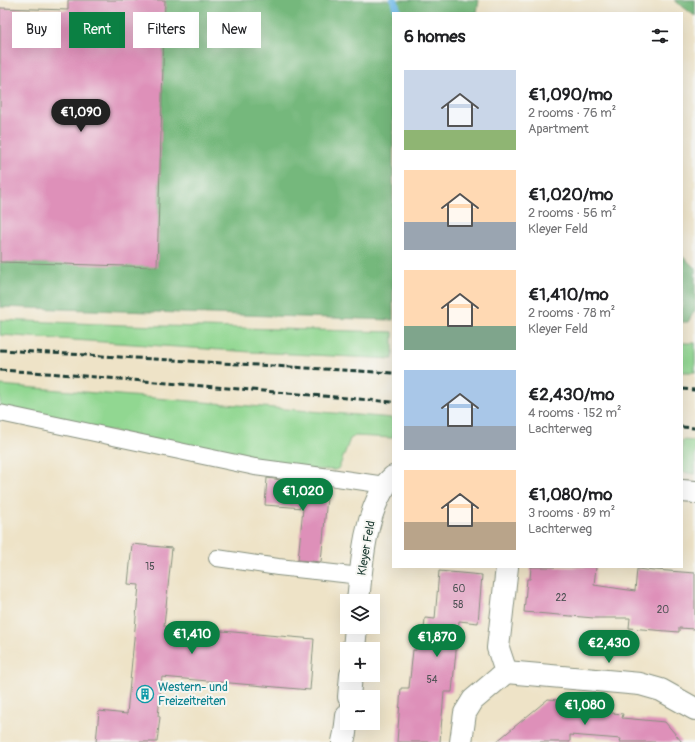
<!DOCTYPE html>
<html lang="en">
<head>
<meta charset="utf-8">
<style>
  body { margin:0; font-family:Pangolin,sans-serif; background:#f6f6f6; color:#202124; height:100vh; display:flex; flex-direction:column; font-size:15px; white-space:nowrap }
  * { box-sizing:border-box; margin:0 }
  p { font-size:13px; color:#757577 }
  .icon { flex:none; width:22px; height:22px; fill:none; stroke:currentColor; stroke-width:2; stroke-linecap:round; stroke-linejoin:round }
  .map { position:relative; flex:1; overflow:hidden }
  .details { position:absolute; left:392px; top:12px; width:291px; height:556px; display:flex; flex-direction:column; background:#fff; border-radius:0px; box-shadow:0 4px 16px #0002 }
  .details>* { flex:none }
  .guide { position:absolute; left:12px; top:12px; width:320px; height:36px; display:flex; gap:8px }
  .buttons { position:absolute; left:340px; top:594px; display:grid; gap:8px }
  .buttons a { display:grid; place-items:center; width:40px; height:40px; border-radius:0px; background:#fff; box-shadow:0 4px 16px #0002; font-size:20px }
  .price { position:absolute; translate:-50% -34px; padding:0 9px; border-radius:14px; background:#0b8043; color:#fff; font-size:13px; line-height:26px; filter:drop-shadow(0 1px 2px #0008) }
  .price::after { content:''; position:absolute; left:50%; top:24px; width:12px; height:9px; margin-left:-6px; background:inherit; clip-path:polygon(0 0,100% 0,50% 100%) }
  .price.current { background:#222; color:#fff }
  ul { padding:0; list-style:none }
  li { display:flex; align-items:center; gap:12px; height:100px; padding:0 12px }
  li span { display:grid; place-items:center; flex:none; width:112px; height:80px; border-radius:0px; color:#555 }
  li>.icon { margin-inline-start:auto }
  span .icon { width:48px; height:48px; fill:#fffc; stroke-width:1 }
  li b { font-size:17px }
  h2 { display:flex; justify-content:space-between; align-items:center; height:48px; padding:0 12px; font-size:17px }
  .tag { padding:0 14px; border-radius:0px; background:#fff; box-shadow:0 4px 16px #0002; font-size:14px; line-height:36px }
  .tag.current { background:#0b8043; color:#fff }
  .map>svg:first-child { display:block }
  .green { fill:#91d791; stroke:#588a62 }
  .forest { fill:#74b87b; stroke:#4a7a58 }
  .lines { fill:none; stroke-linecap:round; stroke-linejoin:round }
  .stream { stroke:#71bae9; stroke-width:8 }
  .building { fill:#de90b9 }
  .service-casing { stroke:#86907e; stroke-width:18 }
  .minor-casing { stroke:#86907e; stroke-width:24 }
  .service { stroke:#fff; stroke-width:16 }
  .minor { stroke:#fff; stroke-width:22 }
  .rail { stroke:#1f3d34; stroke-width:3; stroke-dasharray:6 3; stroke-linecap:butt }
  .labels { text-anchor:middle; stroke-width:4; stroke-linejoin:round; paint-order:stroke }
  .number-label { font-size:10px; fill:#4f5255 }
  .street-label { font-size:12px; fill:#1f3d34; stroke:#f6f6f2 }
  .culture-label { font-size:12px; fill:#0d838f; stroke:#f6f6f2; text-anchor:start }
</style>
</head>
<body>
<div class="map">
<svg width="695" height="742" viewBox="0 0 695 742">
  <rect width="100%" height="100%" fill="#f6f6f2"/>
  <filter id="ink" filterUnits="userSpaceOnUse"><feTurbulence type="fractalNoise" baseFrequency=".025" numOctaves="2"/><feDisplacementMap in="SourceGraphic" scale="8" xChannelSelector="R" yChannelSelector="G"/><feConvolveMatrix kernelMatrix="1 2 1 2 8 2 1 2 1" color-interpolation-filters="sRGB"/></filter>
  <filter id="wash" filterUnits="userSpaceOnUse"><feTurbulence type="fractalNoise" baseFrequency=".012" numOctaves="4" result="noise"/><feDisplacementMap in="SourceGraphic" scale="16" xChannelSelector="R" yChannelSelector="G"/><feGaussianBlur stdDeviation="0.9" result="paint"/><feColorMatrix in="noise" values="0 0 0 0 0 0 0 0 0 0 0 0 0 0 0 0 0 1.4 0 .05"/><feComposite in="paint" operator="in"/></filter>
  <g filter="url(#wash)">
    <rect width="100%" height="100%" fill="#eee3c7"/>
    <g class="green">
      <polygon points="0,320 126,325 393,332 393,359 251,352 0,335"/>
      <rect x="682" y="343" width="13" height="29"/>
      <polygon points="0,385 393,418 393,438 355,436 350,439 339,468 335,470 295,469 0,408"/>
      <polygon points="682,440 695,441 695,474 682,472"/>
    </g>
    <g class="forest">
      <polygon points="165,0 479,0 477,13 393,13 393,320 0,307 0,262 157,266"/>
      <polygon points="674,0 695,0 695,16"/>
      <polygon points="682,256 695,268 695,310 688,322 682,322"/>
    </g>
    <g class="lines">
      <polyline class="stream" points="394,0 398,13"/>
    </g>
    <g id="blocks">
      <g class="building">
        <polygon points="68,0 165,0 157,267 0,262 0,8 68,10"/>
        <polygon points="267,478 328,486 321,562 298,560 303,508 265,505"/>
        <polygon points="132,544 172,548 164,626 314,639 310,690 162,677 158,716 160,717 157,742 96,742 99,711 127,714 139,585 128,584"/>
        <polygon points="531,567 596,567 594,585 635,591 637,569 654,571 655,570 695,573 695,629 679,628 679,632 629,628 630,618 594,618 524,612 527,579 530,579"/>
        <polygon points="439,571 482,575 478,623 459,621 452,692 444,692 440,742 397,742 401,688 409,688 413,650 416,650 416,641 423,641 425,618 435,619"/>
        <polygon points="548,699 590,703 590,711 623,714 622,718 665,722 682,742 620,742 621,739 570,735 570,742 496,742"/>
      </g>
    </g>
  </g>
  <g filter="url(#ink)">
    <use href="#blocks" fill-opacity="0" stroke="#86907e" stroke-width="1"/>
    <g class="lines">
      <g class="service-casing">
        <g id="service">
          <polyline points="0,413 255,467 330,477 385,485"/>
          <polyline points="217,558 278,567 361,576"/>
        </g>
      </g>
      <g class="minor-casing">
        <g id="minor">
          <polyline points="682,491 695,492"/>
          <path d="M358,601C362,563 364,519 385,486C387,482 390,480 393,477"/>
          <polyline points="354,649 356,627"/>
          <polyline points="506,672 640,684 661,690 695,709"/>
          <polyline points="349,697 351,675"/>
          <polyline points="343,742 345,733 347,716"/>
          <polyline points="461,742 465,713 473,700 506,672 498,648 507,567"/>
        </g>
      </g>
      <use href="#service" class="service"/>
      <use href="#minor" class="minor"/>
      <g class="rail">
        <polyline points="0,350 393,373"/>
        <polyline points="0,370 61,374 393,402"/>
        <polyline points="682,389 695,390"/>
        <polyline points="682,427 695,428"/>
      </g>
    </g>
  </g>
  <defs>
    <g id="building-ring" transform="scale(0.9)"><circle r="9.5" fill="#f6f6f2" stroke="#0f9aa8" stroke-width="1.5"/><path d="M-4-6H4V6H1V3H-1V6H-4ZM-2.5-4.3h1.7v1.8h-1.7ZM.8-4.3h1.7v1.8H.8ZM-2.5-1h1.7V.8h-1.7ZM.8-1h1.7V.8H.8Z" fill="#0f9aa8"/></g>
  </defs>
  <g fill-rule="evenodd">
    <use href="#building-ring" x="145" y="694"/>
  </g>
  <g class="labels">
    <g class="number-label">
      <text x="150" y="570">15</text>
      <text x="459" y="592">60</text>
      <text x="561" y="601">22</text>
      <text x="458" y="608">58</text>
      <text x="663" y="613">20</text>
      <text x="432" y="683">54</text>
    </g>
    <g class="street-label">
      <text transform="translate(366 548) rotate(-80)" y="4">Kleyer Feld</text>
    </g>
    <g class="culture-label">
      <text x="158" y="691">Western- und<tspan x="158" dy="14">Freizeitreiten</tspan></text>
    </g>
  </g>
</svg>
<div class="buttons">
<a><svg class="icon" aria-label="layers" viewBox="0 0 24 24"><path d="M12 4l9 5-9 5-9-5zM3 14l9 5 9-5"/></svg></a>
<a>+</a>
<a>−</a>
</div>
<b class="price current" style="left:81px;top:133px">€1,090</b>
<b class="price" style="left:303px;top:512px">€1,020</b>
<b class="price" style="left:192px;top:655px">€1,410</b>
<b class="price" style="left:437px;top:658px">€1,870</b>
<b class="price" style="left:609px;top:664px">€2,430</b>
<b class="price" style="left:585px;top:726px">€1,080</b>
<div class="guide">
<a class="tag">Buy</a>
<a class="tag current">Rent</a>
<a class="tag">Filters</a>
<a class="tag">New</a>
</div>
<section class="details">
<h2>6 homes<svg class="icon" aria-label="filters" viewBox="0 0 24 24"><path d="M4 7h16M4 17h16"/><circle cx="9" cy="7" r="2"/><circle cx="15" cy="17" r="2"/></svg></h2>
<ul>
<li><span style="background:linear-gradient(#c9d6e8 75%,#8fb573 0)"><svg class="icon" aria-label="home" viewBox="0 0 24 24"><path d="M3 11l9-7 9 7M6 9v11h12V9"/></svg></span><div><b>€1,090/mo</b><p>2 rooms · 76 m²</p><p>Apartment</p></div></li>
<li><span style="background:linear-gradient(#ffd9b3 65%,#9aa5b1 0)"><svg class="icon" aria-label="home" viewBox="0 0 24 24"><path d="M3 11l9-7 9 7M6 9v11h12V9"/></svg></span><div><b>€1,020/mo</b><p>2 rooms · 56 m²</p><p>Kleyer Feld</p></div></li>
<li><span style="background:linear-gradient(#ffd9b3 70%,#7fa58c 0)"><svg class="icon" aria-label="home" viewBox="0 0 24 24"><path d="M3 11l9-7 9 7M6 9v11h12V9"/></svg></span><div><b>€1,410/mo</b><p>2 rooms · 78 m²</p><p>Kleyer Feld</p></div></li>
<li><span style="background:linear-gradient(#a9c7e8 70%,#9aa5b1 0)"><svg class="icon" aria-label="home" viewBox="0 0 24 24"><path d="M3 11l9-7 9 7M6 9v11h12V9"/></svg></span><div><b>€2,430/mo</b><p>4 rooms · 152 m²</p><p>Lachterweg</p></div></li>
<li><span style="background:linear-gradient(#ffd9b3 65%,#b9a48a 0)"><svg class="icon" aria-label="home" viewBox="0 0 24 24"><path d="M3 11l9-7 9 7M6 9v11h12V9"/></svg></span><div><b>€1,080/mo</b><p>3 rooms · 89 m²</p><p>Lachterweg</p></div></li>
</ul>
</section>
</div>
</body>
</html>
